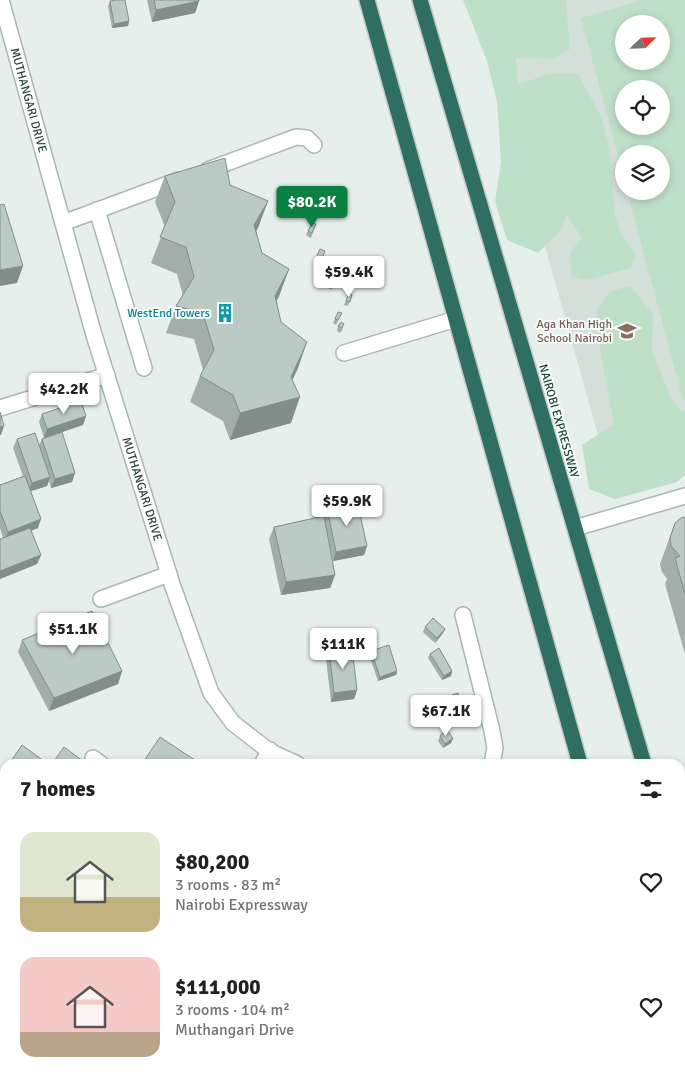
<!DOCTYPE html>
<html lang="en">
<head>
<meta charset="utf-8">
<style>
  body { margin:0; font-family:Signika,sans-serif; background:#f2f2f2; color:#202124; height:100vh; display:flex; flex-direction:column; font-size:19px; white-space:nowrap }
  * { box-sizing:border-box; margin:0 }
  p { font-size:16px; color:#757577 }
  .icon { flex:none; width:28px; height:28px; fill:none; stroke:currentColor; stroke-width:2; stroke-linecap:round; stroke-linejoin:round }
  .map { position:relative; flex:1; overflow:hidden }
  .panel { position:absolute; left:0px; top:759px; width:685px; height:321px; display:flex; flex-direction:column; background:#fff; border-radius:15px 15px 0 0; box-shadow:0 2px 8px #0003 }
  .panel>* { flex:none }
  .needle { width:32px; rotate:67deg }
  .buttons { position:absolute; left:615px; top:15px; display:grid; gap:10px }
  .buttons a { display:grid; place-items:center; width:55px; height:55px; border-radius:50%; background:#fff; box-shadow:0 2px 8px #0003; font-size:25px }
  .price { position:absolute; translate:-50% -42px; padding:0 11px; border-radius:5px; background:#fff; color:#222; font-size:16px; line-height:32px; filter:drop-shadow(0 1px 2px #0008) }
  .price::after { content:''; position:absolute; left:50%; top:30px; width:15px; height:11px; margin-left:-8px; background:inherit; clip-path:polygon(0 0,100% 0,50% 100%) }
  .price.active { background:#0b8043; color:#fff }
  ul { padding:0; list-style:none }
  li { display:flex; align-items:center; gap:15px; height:125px; padding:0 20px }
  li span { display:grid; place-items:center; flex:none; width:140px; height:100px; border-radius:15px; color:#555 }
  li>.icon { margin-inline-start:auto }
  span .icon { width:60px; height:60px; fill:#fffc; stroke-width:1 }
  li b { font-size:21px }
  h2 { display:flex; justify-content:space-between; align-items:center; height:60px; padding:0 20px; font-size:21px }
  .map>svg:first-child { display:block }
  .built { fill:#d4dfda; fill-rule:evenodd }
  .green { fill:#bfe0c8; fill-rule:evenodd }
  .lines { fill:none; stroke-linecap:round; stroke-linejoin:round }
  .minor-casing { stroke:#a8b8b2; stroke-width:18 }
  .highway-casing { stroke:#c2cac8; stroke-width:18 }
  .minor { stroke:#fff; stroke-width:15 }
  .highway { stroke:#2f6f62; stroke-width:15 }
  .wall { fill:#a1aea9 }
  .shaded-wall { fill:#838d89 }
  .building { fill:#bbcac4; stroke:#838d89 }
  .labels { text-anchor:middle; stroke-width:4; stroke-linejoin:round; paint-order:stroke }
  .street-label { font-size:12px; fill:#24423a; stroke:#f7fbf9 }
  .culture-label { font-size:12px; fill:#0d838f; stroke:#f7fbf9; text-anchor:end }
  .education-label { font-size:12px; fill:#785e54; stroke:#f7fbf9; text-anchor:end }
</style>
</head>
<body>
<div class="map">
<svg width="685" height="1079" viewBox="0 0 685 1079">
  <rect width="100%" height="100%" fill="#e6efeb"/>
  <path class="built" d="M476,0H685V471L614,492ZM624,24H661V61H624ZM624,89H661V126H624ZM624,154H661V191H624Z"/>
  <g class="green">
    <polygon points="463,0 566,0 570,49 554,59 516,58 518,85 548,74 578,74 602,118 609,146 615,216 620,232 636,254 631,268 587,280 571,276 570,252 582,238 567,215 561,230 538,253 507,240 495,202 501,162 497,102 487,61"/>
    <path d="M643,0H685V399L683,400L627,191H661V154H624V179L581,18ZM624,24H661V61H624ZM624,89H661V126H624Z"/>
    <polygon points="630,286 653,314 652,351 671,398 682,412 685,411 685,475 677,482 615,499 589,489 582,445 614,424 599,344 597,310 610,291"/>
  </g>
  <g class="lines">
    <g class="minor-casing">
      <g id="minor">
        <path id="s1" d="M1,0L94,335L172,584L211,693L233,723L269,751L297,764"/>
        <polyline points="208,170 296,137 307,138 314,145"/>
        <polyline points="97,210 144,368"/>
        <polyline points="63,223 179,180"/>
        <polyline points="344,353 456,319"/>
        <polyline points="0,408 107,375"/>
        <polyline points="575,528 685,496"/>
        <polyline points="101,599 169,574"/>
        <polyline points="463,615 492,731 495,748 492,764"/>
        <polyline points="93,758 101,764"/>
        <polyline points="262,764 270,750"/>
        <polyline points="680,857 685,856"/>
        <polyline points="0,858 5,862"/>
        <polyline points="285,1075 288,1079"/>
        <polyline points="565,1075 567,1079"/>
        <polyline points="265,1079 267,1075"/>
      </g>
    </g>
    <g class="highway-casing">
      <g id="highway">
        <polyline points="367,0 580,764"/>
        <polyline points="420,0 644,764"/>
        <polyline points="680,892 685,909"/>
        <polyline points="667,1075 668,1079"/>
      </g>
    </g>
    <use href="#minor" class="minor"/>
    <use href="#highway" class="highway"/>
  </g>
  <g class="wall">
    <polygon points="147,0 199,0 199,1 195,13 152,22"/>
    <polygon points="110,1 129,21 128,26 112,28 108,6"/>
    <polygon points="165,176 230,185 268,201 256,231 262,253 289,269 279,296 276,302 281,322 298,368 292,380 291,423 230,440 223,421 190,402 200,376 203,370 194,339 166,333 176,306 183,296 177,274 151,263 165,227 155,202"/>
    <polygon points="316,224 311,238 306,235 308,231"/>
    <polygon points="320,249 325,251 320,262 316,261"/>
    <polygon points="322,260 327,262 324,270 319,268"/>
    <polygon points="330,264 332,271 328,278 325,276"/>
    <polygon points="335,279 332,290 328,288 329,283"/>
    <polygon points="349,293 352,295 348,306 344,305"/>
    <polygon points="342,313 336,325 333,323 335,319"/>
    <polygon points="338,326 343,329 340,333 337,331"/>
    <polygon points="42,414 86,416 83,425 48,437 75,473 72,482 51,488 49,481 47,486 31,491 38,528 31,531 41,555 37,564 0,579 0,539 3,538 0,528 0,485 23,476 13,448 17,439 39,445 42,439 44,438 39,422"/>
    <polygon points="327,508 367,546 364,555 333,561 325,525 335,575 330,588 281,595 269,539 274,527 324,516"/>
    <polygon points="685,517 685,654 665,584 667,579 662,572 660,564 675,523"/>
    <polygon points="425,627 445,629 443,633 435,643 423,632"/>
    <polygon points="22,640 122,671 118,684 49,711 18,652"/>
    <polygon points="329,650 357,690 354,699 331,702 326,659"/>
    <polygon points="371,651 397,671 396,675 378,681 369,655"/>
    <polygon points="430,654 452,671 451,676 442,680 428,658"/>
    <polygon points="452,695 457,701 452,703 451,699"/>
    <polygon points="440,736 453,738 451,743 443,748 438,741"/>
    <polygon points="5,770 5,821 0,818 0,777"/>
    <polygon points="114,1075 138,1075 135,1079 120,1079"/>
    <polygon points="352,1075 542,1075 540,1079 351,1079"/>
  </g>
  <g class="shaded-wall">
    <polygon points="199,1 195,13 152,22 156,10"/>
    <polygon points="129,21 128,26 112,28 114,24"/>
    <polygon points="268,201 258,228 245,251 254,225"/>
    <polygon points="23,266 17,283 0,286 0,270"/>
    <polygon points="289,269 279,296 266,323 275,296"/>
    <polygon points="307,342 298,368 282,402 300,397 291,423 230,440 240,413 291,377"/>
    <polygon points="86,416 83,425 44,438 47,429"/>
    <polygon points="4,426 1,435 0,435 0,427"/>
    <polygon points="75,473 72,482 51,488 55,479"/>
    <polygon points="50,477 47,486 28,492 32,483"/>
    <polygon points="41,519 38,528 4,541 8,532"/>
    <polygon points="367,546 364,555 333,561 336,552"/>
    <polygon points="41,555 37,564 0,579 0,571"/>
    <polygon points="335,575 330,588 281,595 286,582"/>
    <polygon points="445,629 443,633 435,643 437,638"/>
    <polygon points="122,671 118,684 49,711 54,698"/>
    <polygon points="397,671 396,675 378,681 380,677"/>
    <polygon points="452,671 451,676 442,680 444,676"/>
    <polygon points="357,690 354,699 331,702 334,693"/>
    <polygon points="459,697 457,701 452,703 453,698"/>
    <polygon points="453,738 451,743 443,748 445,744"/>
    <polygon points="5,1069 5,1075 10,1075 7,1079 0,1079 0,1076"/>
    <polygon points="135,1075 138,1075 135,1079 133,1079"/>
    <polygon points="170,1075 172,1075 170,1079 167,1079"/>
    <polygon points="514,1075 519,1075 516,1079 512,1079"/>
  </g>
  <g class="building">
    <polygon points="116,0 125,0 129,21 114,24 110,1"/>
    <polygon points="154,0 199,0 199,1 156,10"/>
    <polygon points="225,158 230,185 268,201 254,225 262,253 289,269 275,296 281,322 307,342 291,377 300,397 240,413 233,395 200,376 214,350 203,313 176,306 194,277 186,247 160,237 175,202 165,176"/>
    <polygon points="4,204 23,266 0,270 0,205"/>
    <polygon points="312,223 316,224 312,233 308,231"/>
    <polygon points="320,249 325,251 322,258 317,256"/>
    <polygon points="322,260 327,262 326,266 321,264"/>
    <polygon points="330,264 333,267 330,273 326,272"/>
    <polygon points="332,277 335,279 334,285 329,283"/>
    <polygon points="349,293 352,295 350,302 346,301"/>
    <polygon points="338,312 342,313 338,320 335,319"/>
    <polygon points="341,322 344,324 342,328 338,326"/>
    <polygon points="81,401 86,416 47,429 42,414"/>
    <polygon points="0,412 4,426 0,427"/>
    <polygon points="62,432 75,473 55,479 42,439"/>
    <polygon points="35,433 50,477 32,483 17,439"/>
    <polygon points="25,476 41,519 8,532 0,511 0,485"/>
    <polygon points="357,501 367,546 336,552 327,508"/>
    <polygon points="324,516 335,575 286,582 274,527"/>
    <polygon points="685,517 685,594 675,558 680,556 671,546 670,538 675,523 681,518"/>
    <polygon points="30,528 41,555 0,571 0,539"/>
    <polygon points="92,611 122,671 54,698 22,640"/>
    <polygon points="433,618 445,629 437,638 425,627"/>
    <polygon points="389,645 397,671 380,677 371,651"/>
    <polygon points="352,647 357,690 334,693 329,650"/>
    <polygon points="439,648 452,671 444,676 430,654"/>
    <polygon points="458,693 459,697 453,698 452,695"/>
    <polygon points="446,729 453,738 445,744 440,736"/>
    <polygon points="160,737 201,764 142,764"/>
    <polygon points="22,745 48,764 9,764"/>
    <polygon points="64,747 87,764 52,764"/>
    <polygon points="5,770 5,801 0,798 0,777"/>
    <polygon points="5,971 5,1069 0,1076 0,978"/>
    <polygon points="141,1075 170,1075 167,1079 140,1079 139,1078"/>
    <polygon points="177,1075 211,1075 208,1079 175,1079"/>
    <polygon points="355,1075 514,1075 512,1079 354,1079"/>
    <polygon points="518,1075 540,1075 538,1079 515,1079"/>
  </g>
  <defs>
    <g id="building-bare" transform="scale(1.5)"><path d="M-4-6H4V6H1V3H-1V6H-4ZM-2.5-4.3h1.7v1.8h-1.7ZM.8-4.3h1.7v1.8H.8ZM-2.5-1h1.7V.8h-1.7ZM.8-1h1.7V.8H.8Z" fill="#0f9aa8" stroke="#f7fbf9" stroke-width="2.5" paint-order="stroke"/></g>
    <g id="school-bare" transform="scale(1.5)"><path d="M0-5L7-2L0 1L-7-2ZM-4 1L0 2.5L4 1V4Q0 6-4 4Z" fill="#8d6e63" stroke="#f7fbf9" stroke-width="2.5" paint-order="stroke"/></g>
  </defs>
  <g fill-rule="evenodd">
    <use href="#building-bare" x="225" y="313"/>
    <use href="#school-bare" x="627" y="331"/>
  </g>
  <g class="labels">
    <g class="street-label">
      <text dy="4" stroke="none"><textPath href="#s1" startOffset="104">MUTHANGARI DRIVE</textPath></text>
      <text transform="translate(559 421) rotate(74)" y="4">NAIROBI EXPRESSWAY</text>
      <text dy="4" stroke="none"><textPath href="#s1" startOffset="509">MUTHANGARI DRIVE</textPath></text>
    </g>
    <g class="culture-label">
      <text x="210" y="317">WestEnd Towers</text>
    </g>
    <g class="education-label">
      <text x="612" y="328">Aga Khan High<tspan x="612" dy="14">School Nairobi</tspan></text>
    </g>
  </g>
</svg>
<div class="buttons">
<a><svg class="needle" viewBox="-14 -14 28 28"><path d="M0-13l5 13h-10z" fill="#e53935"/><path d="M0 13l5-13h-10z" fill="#757577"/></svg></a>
<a><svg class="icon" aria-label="locate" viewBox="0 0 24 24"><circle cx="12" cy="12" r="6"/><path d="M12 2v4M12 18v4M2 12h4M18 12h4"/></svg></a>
<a><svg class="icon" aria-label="layers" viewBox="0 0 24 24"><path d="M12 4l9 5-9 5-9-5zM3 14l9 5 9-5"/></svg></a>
</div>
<b class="price active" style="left:312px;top:228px">$80.2K</b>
<b class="price" style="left:349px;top:298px">$59.4K</b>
<b class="price" style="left:64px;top:415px">$42.2K</b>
<b class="price" style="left:347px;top:527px">$59.9K</b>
<b class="price" style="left:73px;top:655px">$51.1K</b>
<b class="price" style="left:343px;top:670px">$111K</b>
<b class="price" style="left:446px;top:737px">$67.1K</b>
<section class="panel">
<h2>7 homes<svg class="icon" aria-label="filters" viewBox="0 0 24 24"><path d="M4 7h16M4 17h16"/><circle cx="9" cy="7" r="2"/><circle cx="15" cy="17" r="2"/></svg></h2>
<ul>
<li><span style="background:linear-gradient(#dfe7d0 65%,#c2b280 0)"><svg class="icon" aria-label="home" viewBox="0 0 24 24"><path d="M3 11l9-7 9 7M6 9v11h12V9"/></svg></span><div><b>$80,200</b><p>3 rooms · 83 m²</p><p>Nairobi Expressway</p></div><svg class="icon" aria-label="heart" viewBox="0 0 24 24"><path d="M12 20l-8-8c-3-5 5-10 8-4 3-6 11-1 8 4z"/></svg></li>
<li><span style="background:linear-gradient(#f6c9c9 75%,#b9a48a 0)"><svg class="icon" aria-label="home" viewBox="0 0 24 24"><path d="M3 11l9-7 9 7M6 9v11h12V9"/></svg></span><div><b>$111,000</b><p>3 rooms · 104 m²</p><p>Muthangari Drive</p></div><svg class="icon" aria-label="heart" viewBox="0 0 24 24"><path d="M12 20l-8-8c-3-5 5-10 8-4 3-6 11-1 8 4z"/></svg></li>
</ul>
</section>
</div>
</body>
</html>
